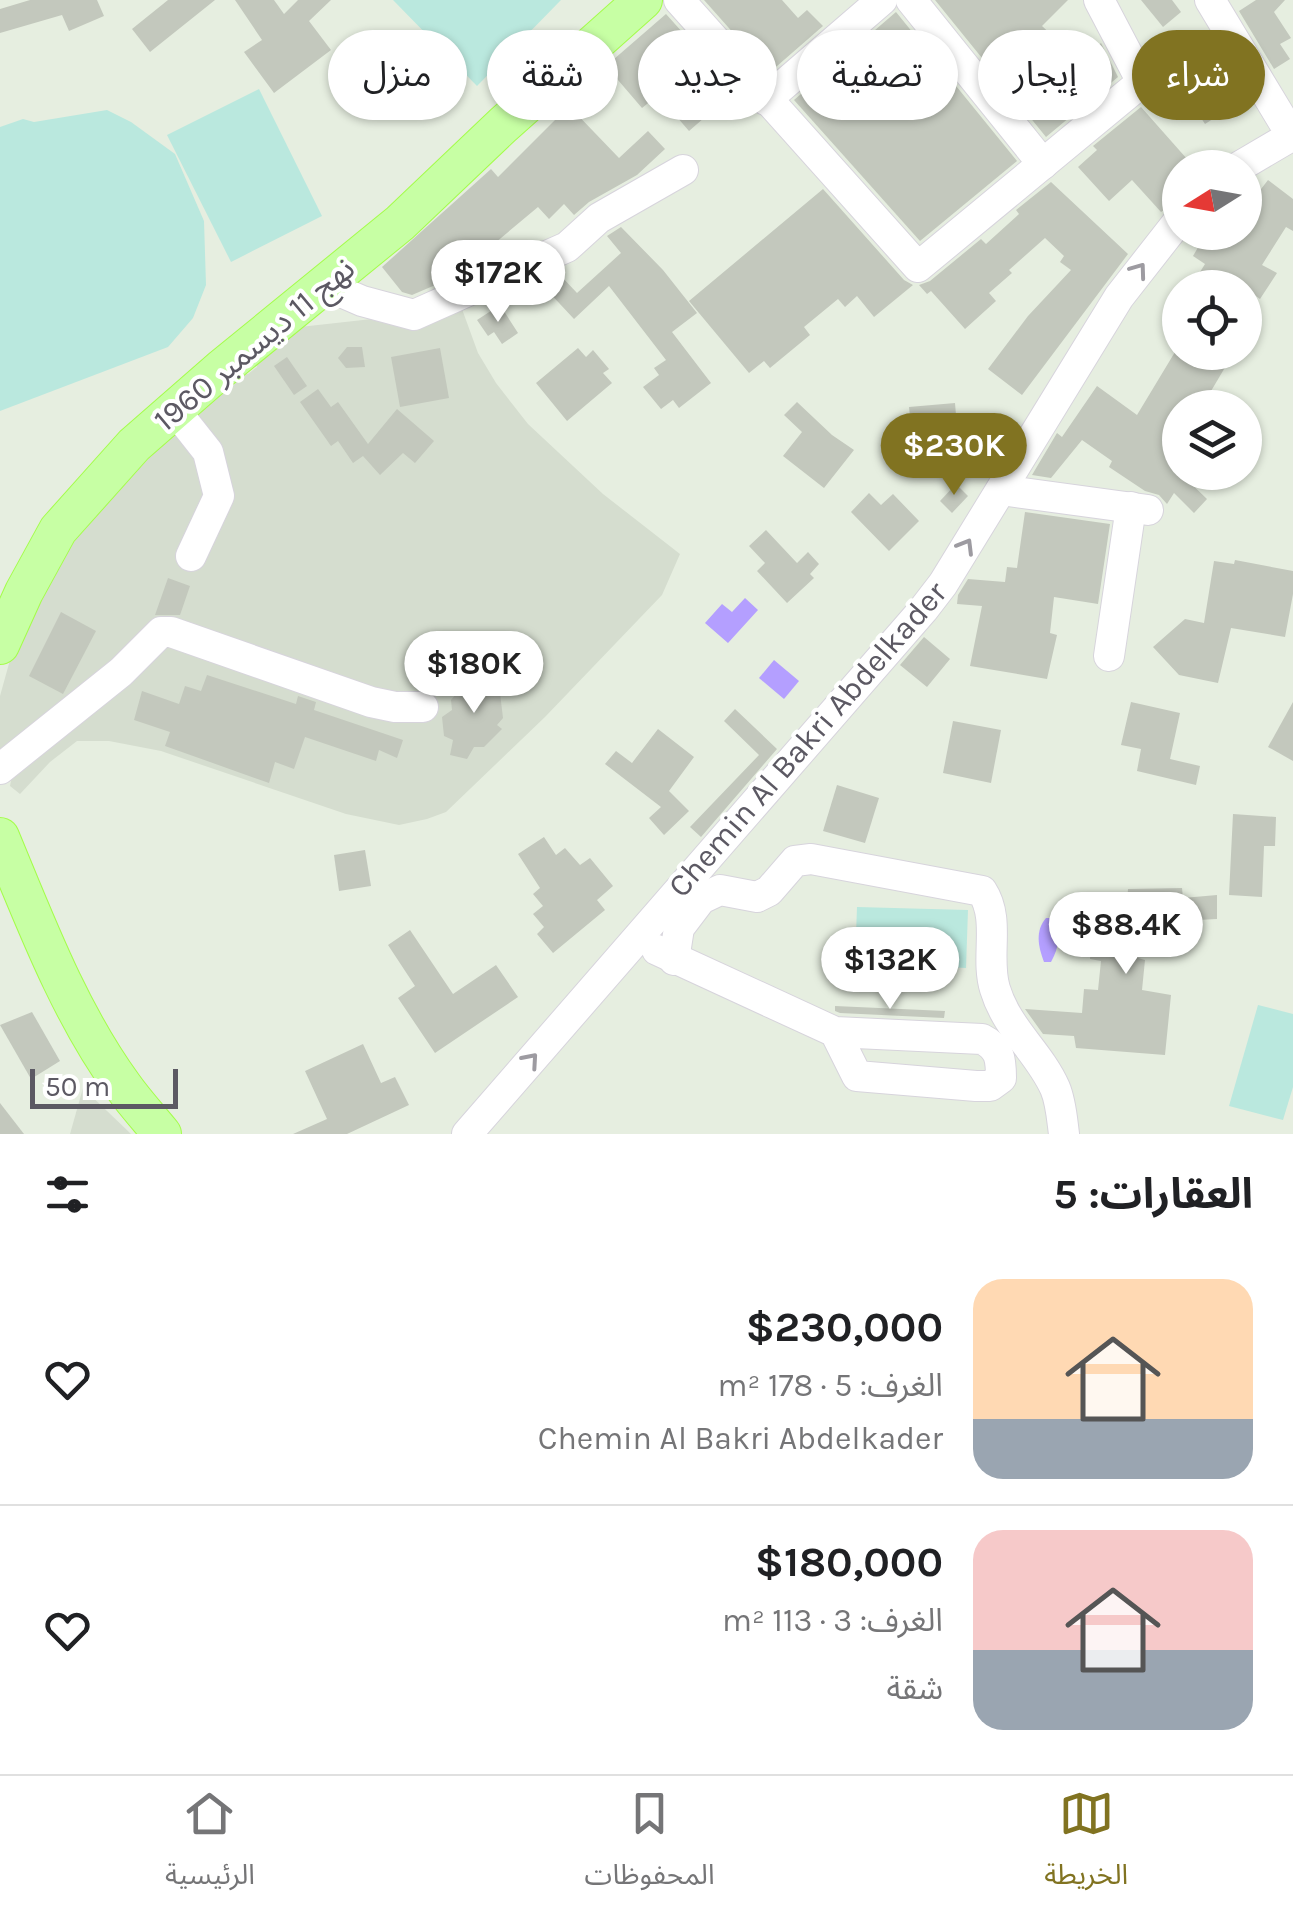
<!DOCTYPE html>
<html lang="ar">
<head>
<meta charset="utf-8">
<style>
  body { margin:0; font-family:Karla,"Noto Sans Arabic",sans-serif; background:#f6f6f6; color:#202124; direction:rtl; height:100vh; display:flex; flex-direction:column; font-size:38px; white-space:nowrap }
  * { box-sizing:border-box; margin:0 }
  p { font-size:32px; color:#757577 }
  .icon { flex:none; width:55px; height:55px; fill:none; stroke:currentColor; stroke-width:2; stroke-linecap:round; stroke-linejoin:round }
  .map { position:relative; height:1134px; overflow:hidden; direction:ltr }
  .panel { display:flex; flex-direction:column; background:#fff; flex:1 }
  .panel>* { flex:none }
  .guide { position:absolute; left:30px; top:30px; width:1235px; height:90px; direction:rtl; display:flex; gap:20px }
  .needle { width:65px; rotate:259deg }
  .fabs { position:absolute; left:1162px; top:150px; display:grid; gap:20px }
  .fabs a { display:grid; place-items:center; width:100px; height:100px; border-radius:50%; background:#fff; box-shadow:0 2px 8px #0004; font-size:50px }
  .scale { position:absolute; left:30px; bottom:25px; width:148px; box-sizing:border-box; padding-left:10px; border:5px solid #5c5963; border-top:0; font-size:28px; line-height:35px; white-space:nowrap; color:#5c5963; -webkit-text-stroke:8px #fff; paint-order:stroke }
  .price { position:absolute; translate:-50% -85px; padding:0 22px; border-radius:35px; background:#fff; color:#222; font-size:32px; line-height:65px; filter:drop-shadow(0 2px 5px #0008) }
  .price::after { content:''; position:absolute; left:50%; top:60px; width:30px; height:22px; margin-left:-15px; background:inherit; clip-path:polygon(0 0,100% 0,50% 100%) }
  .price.current { background:#817321; color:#fff }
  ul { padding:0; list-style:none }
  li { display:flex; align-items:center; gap:30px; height:250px; padding:0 40px }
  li+li { border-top:2px solid #e0e0e0 }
  li span { display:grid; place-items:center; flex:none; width:280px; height:200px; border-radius:30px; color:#555 }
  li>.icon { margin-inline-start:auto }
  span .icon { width:120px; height:120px; fill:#fffc; stroke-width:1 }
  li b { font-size:42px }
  h2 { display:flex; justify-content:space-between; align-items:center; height:120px; padding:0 40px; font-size:42px }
  .tag { padding:0 35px; border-radius:45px; background:#fff; box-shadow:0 2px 8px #0004; font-size:35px; line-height:90px }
  .tag.current { background:#817321; color:#fff }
  .menu { display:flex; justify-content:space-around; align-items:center; height:140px; border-top:2px solid #e0e0e0; background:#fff; font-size:28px; color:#757577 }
  .menu a { display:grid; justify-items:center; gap:5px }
  .menu .current { color:#817321 }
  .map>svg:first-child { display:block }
  .education { fill:#d5ddcf }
  .green { fill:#bae8de }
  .water { fill:#b49fff }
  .building { fill:#c3c8bd }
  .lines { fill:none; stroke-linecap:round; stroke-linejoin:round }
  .minor-casing { stroke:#d7d4dc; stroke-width:32 }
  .major-casing { stroke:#a4fd4a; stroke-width:40 }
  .minor { stroke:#fff; stroke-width:30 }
  .major { stroke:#c7ffa4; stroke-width:38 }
  .oneway { stroke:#9d9ba1 }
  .labels { text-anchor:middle; stroke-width:8; stroke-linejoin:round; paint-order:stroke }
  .street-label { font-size:32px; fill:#5c5963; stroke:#fff }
</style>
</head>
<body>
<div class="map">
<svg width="1293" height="1134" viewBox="0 0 1293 1134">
  <rect width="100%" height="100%" fill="#e6eee0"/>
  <g class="education">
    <polygon points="462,309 478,353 496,383 528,424 603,494 680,554 662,595 545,717 446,812 427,819 399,825 346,814 161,751 109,741 77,741 50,762 20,794 10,786 12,776 0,759 0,696 10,660 61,554 126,482 228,376 248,374 257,367 259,350 291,328"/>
    <polygon points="83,1088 131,1134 70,1134"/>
  </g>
  <g class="green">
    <polygon points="393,0 561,0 477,86"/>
    <polygon points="259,89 322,216 231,262 167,135"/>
    <polygon points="107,110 131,122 175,154 204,221 206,285 193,318 168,347 0,411 0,127 23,119 34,122"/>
    <polygon points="857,907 968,910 966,968 855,962"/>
    <polygon points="1258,1005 1293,1014 1293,1087 1283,1120 1229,1106"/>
  </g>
  <g class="water">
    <polygon points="745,598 758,610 728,643 705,623 722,604 732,612"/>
    <polygon points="774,660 799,681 784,699 759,678"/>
    <path d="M1046,918H1053C1062,933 1059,947 1051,962H1044C1038,946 1035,931 1046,918Z"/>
  </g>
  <g class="building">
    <polygon points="30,0 97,0 104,16 69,31 62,15 0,33 0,9"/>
    <polygon points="168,0 215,0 150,52 132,29"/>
    <polygon points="235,0 274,0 284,14 298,0 331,0 309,21 331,50 274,93 244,52 262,40"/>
    <polygon points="704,0 782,0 798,18 807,10 823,26 769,73"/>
    <polygon points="935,0 1068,0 1042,26 1056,39 1029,66 1049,90 1101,43 1118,77 1046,137"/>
    <polygon points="1141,0 1172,0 1181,12 1163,27"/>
    <polygon points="1256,0 1285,0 1274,12 1291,38 1280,44 1290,59 1274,69 1239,11"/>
    <polygon points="896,12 1017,161 920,241 794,100"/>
    <polygon points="666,14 735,91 689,131 658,95 642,108 606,66"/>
    <polygon points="1201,46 1226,85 1218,90 1230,108 1205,124 1168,68"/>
    <polygon points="569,106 619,158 648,131 665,149 637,175 589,202 574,215 564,204 549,219 538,207 495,243 503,255 487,262 482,253 454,277 412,295 402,292 382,267 491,169 498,177"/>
    <polygon points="1141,107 1195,168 1180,168 1180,198 1161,212 1132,180 1109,201 1078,167 1097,150 1093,146"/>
    <polygon points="1268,180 1293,199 1293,231 1286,227 1262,265 1277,273 1260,299 1245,288 1190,288 1205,264 1193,256 1207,232 1218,232 1230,240 1234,232 1245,232 1248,206"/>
    <polygon points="1051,182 1128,254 1022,395 988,369 1028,316 1071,270 1060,262 1064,256 1045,238 1009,270 1012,273 989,293 996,301 965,329 931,291 927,294 919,285 930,281 981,239 986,244 1019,214 1016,210"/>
    <polygon points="823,189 904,280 913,285 874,317 857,296 845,307 838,299 804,327 810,335 770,368 764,361 749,373 689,301"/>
    <polygon points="621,227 663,270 697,313 672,332 711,383 679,408 673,400 661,409 643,387 659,375 654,368 666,360 609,286 574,319 546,289 560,275 577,293 621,253 607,236"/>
    <polygon points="500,305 518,333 502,344 494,332 488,336 477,320"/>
    <polygon points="347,347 362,347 365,367 346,368 338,358"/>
    <polygon points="440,348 449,398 400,407 391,357"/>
    <polygon points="578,348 586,357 593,350 609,369 603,373 612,383 567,421 536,383"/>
    <polygon points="1175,352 1219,352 1230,359 1201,408 1180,408 1180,473 1207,499 1194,513 1174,493 1167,504 1159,495 1145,491 1109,467 1112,461 1082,440 1051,478 1032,475 1057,433 1062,437 1097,386 1137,415"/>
    <polygon points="287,357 307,386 294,395 274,366"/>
    <polygon points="318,389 331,407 338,402 368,444 397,409 434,441 415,463 403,453 380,475 363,456 353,463 338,441 331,446 300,402"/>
    <polygon points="797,402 832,435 854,450 824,488 783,456 802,432 784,415"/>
    <polygon points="955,403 956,415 973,414 976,442 935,446 934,433 912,435 909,407"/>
    <polygon points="956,484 968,496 952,513 940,501"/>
    <polygon points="869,493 881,505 893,494 919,521 889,551 851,512"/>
    <polygon points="1025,512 1110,524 1098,604 1054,597 1050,633 1057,635 1047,679 970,666 982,606 957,604 958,595 968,579 1005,582 1007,567 1017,568"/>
    <polygon points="766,530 797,563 808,552 819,564 810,574 814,578 787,603 757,571 765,563 749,546"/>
    <polygon points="1235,560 1293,571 1293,594 1285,637 1231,628 1218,683 1179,675 1153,647 1185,619 1204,623 1214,561 1234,564"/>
    <polygon points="168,578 190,586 180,615 155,615"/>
    <polygon points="61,612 96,631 63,694 29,676"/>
    <polygon points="924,637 950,659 927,687 900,665"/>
    <polygon points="474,673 502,683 500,693 503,718 497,725 502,729 484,747 474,747 467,759 450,755 453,740 444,736 442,717 452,710 451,700"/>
    <polygon points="207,675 296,704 298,696 316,702 314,710 403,740 397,758 379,750 376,761 305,737 294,769 275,762 269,783 165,746 170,732 134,720 142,691 179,704 185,686 201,691"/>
    <polygon points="1131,702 1180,713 1170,759 1200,766 1196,785 1137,771 1141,749 1121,745"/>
    <polygon points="1293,702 1293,761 1268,747"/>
    <polygon points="735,709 777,749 701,837 690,827 759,755 724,721"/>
    <polygon points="953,721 1001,730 991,783 943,773"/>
    <polygon points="658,729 694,757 669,791 689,811 664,835 649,818 661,807 605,764 616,751 632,763"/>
    <polygon points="837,785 879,798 865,843 823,831"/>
    <polygon points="1233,814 1276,817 1275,846 1264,846 1262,897 1229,895"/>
    <polygon points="544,837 556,855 565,848 580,865 590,858 613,886 597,900 605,910 553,953 537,934 544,927 533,914 543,906 533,894 540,888 518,854"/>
    <polygon points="365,850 371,886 339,891 334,855"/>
    <polygon points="1182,888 1183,898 1217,895 1217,919 1139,923 1138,958 1145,960 1142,990 1171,995 1165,1055 1076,1048 1074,1036 1043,1034 1025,1009 1082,1013 1084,989 1098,990 1101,961 1090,959 1092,928 1103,927 1104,898 1127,901 1128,889"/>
    <polygon points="410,930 453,994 496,965 518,997 435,1053 398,998 415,986 388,945"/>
    <polygon points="835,1006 945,1011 944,1018 840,1013 835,1011"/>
    <polygon points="32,1012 60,1061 31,1079 0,1025"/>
    <polygon points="363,1044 381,1083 395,1077 409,1105 347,1134 293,1134 327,1119 305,1071"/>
    <polygon points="0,1103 24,1134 0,1134"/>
  </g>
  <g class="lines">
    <g class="minor-casing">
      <g id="minor">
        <polyline points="679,0 918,267 1142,82 1099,0"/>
        <polyline points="911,0 1043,164"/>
        <polyline points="1210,0 1292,136"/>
        <polyline points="766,100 882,0"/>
        <polyline points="1237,168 1293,135"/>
        <polyline points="325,285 362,301 414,315 567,247 599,218 683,170"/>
        <polyline points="174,409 208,452 219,496 191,556"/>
        <polyline points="1001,490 1148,510"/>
        <polyline points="1109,656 1131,507"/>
        <polyline points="0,769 121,672 161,632 171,632 371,702 395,707 423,707"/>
        <path d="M657,950L835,1032L982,1039C1000,1048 1001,1059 1001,1078L990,1086H976L857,1076L835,1032"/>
        <path d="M674,960L679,928L701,899L720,890L757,897L769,891L795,861L811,859L982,891C1001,920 985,957 995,989C1007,1029 1039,1052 1055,1088C1061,1102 1062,1119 1064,1134"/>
        <polyline points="467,1134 923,610 943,584 1119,297 1180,219"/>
      </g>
    </g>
    <g class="major-casing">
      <g id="major">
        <polyline points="0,645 24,592 58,530 134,445 221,369 400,223 503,125 643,0"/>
        <path d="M0,837C35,921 69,1012 123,1086C135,1103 149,1118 162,1134"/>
      </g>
    </g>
    <use href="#minor" class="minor"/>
    <use href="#major" class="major"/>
  </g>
  <defs><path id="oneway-chevron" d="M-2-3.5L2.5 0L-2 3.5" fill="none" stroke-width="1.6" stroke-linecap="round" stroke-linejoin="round" transform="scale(2.5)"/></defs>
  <g class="oneway">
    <use href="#oneway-chevron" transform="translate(1139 270) rotate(-54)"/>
    <use href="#oneway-chevron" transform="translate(966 546) rotate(-59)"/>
    <use href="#oneway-chevron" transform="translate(531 1060) rotate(-49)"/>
  </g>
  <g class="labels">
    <g class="street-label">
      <text transform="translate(254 344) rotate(-40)" y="11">نهج 11 ديسمبر 1960</text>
      <text transform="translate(807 739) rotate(-49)" y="11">Chemin Al Bakri Abdelkader</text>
    </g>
  </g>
</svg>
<div class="fabs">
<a><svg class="needle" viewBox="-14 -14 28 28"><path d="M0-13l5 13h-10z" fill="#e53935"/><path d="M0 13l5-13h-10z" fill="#757577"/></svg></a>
<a><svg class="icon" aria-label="locate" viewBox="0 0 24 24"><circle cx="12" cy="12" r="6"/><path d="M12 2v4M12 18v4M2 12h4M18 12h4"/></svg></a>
<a><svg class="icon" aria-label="layers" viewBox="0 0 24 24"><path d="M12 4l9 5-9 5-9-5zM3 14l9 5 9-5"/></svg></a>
</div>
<div class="scale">50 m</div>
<b class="price" style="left:498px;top:325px">$172K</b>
<b class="price current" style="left:954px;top:498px">$230K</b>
<b class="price" style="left:474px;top:716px">$180K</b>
<b class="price" style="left:1126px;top:977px">$88.4K</b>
<b class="price" style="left:890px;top:1012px">$132K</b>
<div class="guide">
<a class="tag current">شراء</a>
<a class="tag">إيجار</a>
<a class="tag">تصفية</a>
<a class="tag">جديد</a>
<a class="tag">شقة</a>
<a class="tag">منزل</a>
</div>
</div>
<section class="panel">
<h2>العقارات: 5<svg class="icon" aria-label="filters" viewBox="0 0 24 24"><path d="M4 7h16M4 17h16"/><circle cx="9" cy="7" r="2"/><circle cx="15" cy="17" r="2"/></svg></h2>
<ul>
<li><span style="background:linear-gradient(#ffd9b3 70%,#9aa5b1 0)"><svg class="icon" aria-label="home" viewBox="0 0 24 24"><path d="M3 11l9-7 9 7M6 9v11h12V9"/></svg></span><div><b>$230,000</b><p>الغرف: 5 · 178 m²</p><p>Chemin Al Bakri Abdelkader</p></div><svg class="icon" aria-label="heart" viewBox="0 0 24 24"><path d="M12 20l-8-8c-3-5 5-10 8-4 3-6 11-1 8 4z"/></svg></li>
<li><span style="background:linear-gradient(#f6c9c9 60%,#9aa5b1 0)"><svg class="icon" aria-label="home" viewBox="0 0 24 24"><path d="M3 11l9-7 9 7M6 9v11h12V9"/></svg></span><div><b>$180,000</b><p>الغرف: 3 · 113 m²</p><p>شقة</p></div><svg class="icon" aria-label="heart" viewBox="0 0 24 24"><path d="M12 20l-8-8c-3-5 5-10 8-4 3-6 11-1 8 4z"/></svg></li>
</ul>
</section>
<nav class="menu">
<a class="current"><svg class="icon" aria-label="map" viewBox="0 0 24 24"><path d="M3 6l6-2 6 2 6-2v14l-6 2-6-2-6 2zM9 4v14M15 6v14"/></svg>الخريطة</a>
<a><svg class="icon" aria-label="saved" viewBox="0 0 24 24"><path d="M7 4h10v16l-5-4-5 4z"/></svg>المحفوظات</a>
<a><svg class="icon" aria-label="home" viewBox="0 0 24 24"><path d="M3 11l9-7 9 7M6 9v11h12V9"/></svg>الرئيسية</a>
</nav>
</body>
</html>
